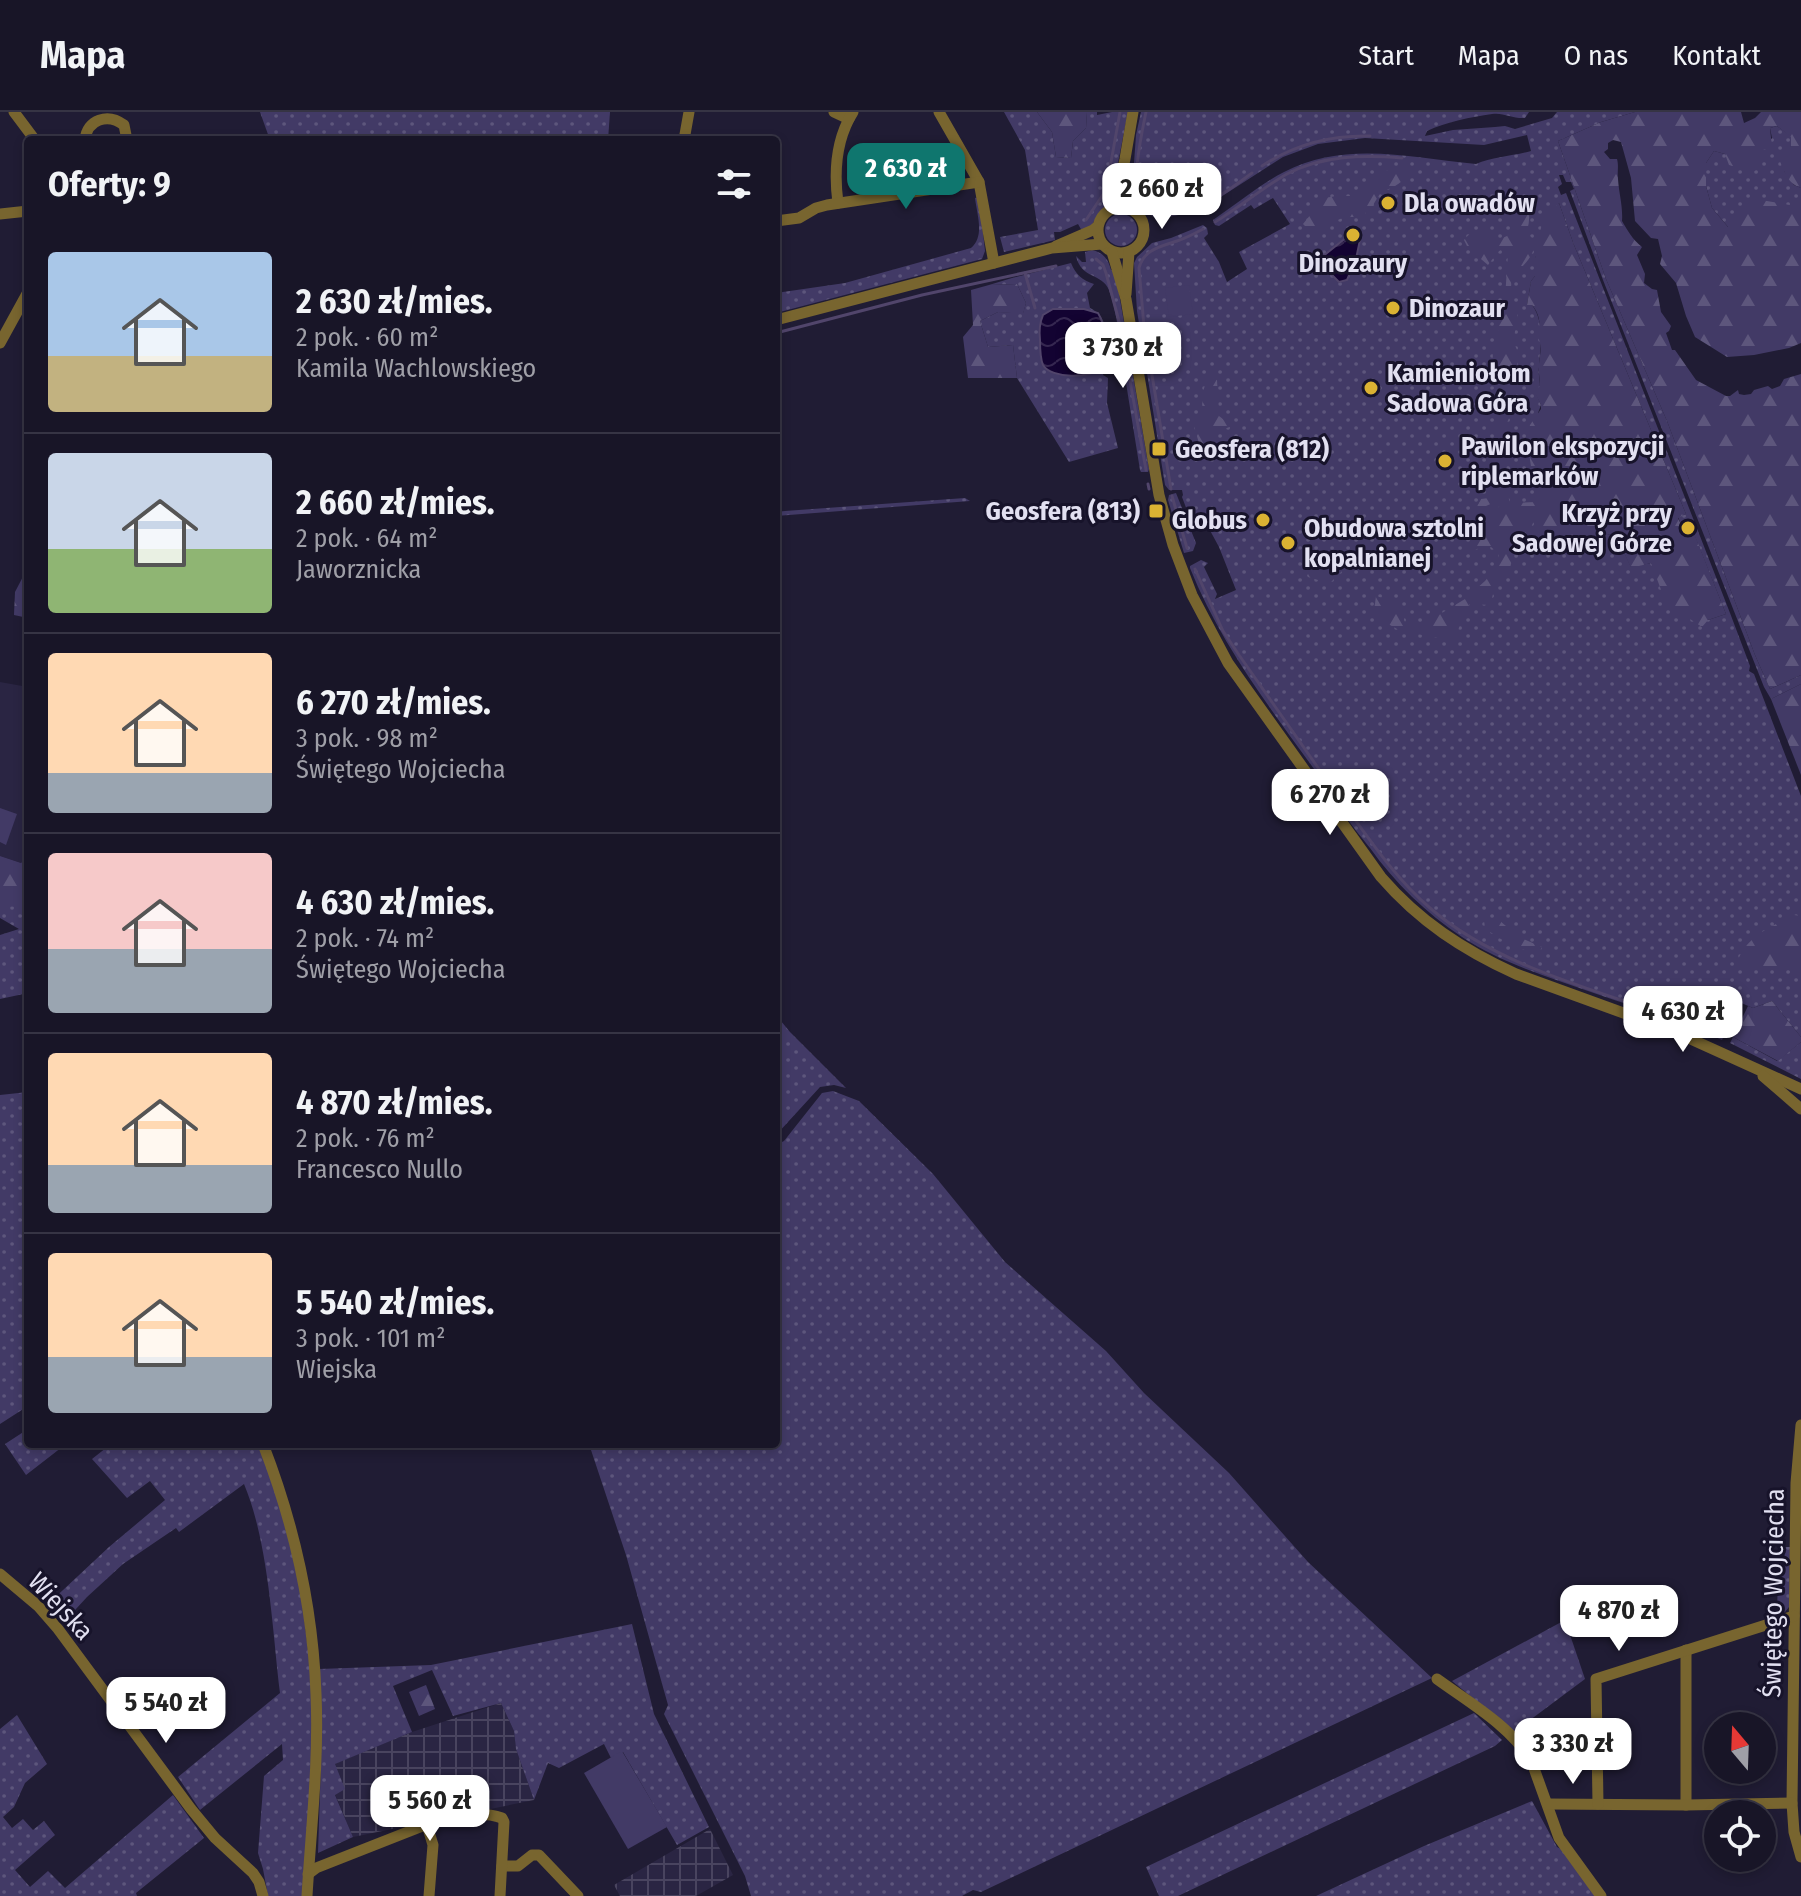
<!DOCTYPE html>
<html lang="pl">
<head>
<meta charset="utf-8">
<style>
  body { margin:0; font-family:"Fira Sans Condensed",sans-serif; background:#211e2f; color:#f1f3f6; height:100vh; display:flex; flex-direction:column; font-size:30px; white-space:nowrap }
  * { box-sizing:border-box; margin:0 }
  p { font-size:26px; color:#9f9fa7 }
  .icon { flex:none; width:44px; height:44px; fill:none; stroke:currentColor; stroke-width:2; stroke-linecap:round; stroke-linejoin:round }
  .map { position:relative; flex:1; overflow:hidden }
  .panel { position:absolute; left:24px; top:24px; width:756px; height:1312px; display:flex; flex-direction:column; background:#181527; border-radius:8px; box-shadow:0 4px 12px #0003,0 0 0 2px #363444 }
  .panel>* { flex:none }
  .needle { width:52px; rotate:341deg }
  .buttons { position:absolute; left:1704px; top:1600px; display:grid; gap:16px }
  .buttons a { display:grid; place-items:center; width:72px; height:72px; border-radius:50%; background:#181527; box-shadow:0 4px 12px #0003,0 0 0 2px #363444; font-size:40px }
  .price { position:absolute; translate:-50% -68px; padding:0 18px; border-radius:16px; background:#fff; color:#222; font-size:26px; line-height:52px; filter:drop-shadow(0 2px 4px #0008) }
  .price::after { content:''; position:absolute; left:50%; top:48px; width:24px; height:18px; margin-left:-12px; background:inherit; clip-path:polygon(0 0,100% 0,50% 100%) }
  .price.current { background:#0f766e; color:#fff }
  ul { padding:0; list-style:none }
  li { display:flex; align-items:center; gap:24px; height:200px; padding:0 24px }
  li+li { border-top:2px solid #363444 }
  li span { display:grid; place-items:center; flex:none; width:224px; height:160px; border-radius:8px; color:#555 }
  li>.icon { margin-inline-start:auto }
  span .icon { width:96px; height:96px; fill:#fffc; stroke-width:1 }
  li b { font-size:34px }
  h2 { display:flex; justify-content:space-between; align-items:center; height:96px; padding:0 24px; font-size:34px }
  header { display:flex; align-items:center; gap:48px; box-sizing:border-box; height:112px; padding:0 40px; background:#181527; border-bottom:2px solid #363444 }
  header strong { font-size:38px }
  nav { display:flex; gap:44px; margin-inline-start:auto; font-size:28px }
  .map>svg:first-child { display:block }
  .built { fill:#2a2543 }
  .industrial { fill:url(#industrial-grid) }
  .green { fill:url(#green-dots); fill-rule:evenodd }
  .forest { fill:url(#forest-firs) }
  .pitch { fill:#423a66 }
  .water { fill:url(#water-waves); stroke:#51456b; stroke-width:2 }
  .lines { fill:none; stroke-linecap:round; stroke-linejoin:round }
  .stream { stroke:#51456b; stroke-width:3 }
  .minor { stroke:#78652f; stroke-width:11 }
  .poi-dot { fill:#dbb233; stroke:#17132a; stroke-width:3 }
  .labels { text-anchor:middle; stroke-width:6; stroke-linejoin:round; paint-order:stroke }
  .poi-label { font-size:26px; font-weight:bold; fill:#e2e0f1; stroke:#17132a; text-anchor:start }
  .street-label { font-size:26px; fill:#e2e0f1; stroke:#17132a }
</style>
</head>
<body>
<header>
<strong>Mapa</strong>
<nav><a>Start</a><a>Mapa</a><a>O nas</a><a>Kontakt</a></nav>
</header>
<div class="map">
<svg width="1801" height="1784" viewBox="0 0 1801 1784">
  <defs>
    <pattern id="industrial-grid" width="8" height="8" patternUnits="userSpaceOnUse" patternTransform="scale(2)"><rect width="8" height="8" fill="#2a2543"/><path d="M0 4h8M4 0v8" fill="none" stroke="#49445f"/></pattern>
    <pattern id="green-dots" width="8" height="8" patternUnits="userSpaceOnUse" patternTransform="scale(2)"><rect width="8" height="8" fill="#423a66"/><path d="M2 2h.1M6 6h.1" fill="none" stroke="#5d567c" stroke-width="1.8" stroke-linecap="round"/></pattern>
    <pattern id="forest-firs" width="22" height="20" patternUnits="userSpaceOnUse" patternTransform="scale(2)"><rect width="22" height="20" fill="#423a66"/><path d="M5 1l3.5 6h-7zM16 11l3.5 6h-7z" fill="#5d567c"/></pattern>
    <pattern id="water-waves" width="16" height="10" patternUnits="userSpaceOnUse" patternTransform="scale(2)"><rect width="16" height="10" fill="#130332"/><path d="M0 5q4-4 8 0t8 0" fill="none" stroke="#352750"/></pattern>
  </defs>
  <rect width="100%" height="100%" fill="#201c34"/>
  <polygon class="built" points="0,570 28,575 28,744 21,751 0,744"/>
  <g class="industrial">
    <polygon points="501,1591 514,1619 516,1637 534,1688 353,1725 335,1682 334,1652 412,1620"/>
    <polygon points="710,1717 733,1763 696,1784 620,1784 614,1773"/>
  </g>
  <g class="green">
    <polygon points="260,0 610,0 608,28 270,28"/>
    <polygon points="1004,0 1037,0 1052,20 1056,45 1071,46 1073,29 1086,16 1087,0 1097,0 1097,3 1112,0 1128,0 1114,71 1112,90 1098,102 1092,113 1082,119 1078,112 1060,120 1054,120 1055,128 1004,140 1000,125 1038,118 1025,38"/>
    <path d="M1141,0H1529L1525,6C1513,7 1503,0 1492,2C1471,5 1446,10 1427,19L1425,24L1453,18L1495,15L1505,14L1515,17L1552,6L1557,0H1635L1601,10L1558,29L1606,167L1667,309L1755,543L1770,577L1801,563V572L1771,587L1764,575L1603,168L1570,79L1574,77L1571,70H1566L1563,63H1559L1562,72L1558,75L1561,83L1566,81L1730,501L1750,554L1749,559L1754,562L1801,684V925L1772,889L1753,896L1739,890L1722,928C1671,905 1615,889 1562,870C1527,858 1492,845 1462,825C1426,801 1395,771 1370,736C1360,723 1340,701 1337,686L1345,680L1344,678L1336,683L1332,682C1281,610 1223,539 1190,456V454L1201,448L1208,451L1204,455L1217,482L1215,487L1236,478L1219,435L1206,411L1195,415L1193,414L1182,385L1183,383L1182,378H1169L1165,373L1137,199L1134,151L1137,145L1152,131L1171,126L1203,113L1207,116L1208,122L1204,126L1219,150L1227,170L1247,157L1239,140L1290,112L1273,86L1254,97L1251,93L1219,114L1215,113L1213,108C1237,92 1259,73 1284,60C1345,28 1412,46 1476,52C1492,45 1513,44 1531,39L1527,23L1484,33L1365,26L1318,32L1283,45L1199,99L1158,107L1148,102L1138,92L1134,82L1133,65L1136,23ZM1559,91L1574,133L1686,402L1678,405L1686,424L1694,422L1726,502L1708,508L1651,451L1631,455L1615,421L1607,423L1599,422L1538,301L1541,293L1535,279L1540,275C1540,268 1538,261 1539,255C1540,235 1545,210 1532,193H1527L1531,169L1535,164V146ZM1702,875L1718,882L1724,887L1722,902L1714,907L1689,896L1697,876Z"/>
    <polygon points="1777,14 1791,24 1791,34 1784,59 1794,73 1801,76 1801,95 1729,116 1712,96 1706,74 1706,51 1714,39 1725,42 1763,37 1772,26 1770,16"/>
    <path d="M979,85L985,139L982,147L776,201V181L845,171L971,136C985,124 977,103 975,86Z"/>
    <circle cx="1121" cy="118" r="16"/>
    <path d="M1092,138C1104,141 1108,147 1111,158H1115L1149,357L1148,360H1141L1140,358C1134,321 1128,283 1122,246C1119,224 1117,200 1109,178C1102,161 1081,167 1076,144L1082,150H1086L1085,140Z"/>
    <path d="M1071,151C1076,163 1082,168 1094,172L1087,181L1090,196C1114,207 1107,242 1103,263L1108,266L1107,291L1118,336L1069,350L1017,266L1013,233L988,235L980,209L998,200L1023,201L1026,191L1017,172L989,173L1012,166Z"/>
    <polygon points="1176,381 1196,431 1193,439 1184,441 1168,388 1169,383"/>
    <polygon points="965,386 970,389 776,404 776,400 785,399"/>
    <polygon points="18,793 28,795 28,881 0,887 0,823 19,817 0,806 0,794"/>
    <polygon points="776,903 790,920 846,976 834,973 820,975 777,1022"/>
    <polygon points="1733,925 1777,949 1801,930 1801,967 1730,931"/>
    <polygon points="833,979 859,989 933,1062 1005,1150 1106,1239 1144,1281 1229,1361 1308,1450 1432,1566 981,1780 973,1778 962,1784 751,1784 745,1764 664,1602 668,1593 626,1443 589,1332 776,1332 776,1033 784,1029 822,981"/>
    <polygon points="28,980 28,1294 0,1312 0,983"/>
    <polygon points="28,1317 28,1332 66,1332 26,1363 5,1332"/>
    <path d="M111,1332H259L277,1383L300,1470L313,1581L312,1645L303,1784H268L263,1757L258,1741L264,1664L283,1648L282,1632L200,1698L178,1665L280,1581C272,1516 269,1432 244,1372L179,1420L176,1416L123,1452L87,1485L64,1510L47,1493L109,1435L165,1388L150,1369L127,1386L92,1347Z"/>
    <polygon points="1785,1435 1790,1435 1789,1495 1785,1500 1777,1504 1778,1460 1784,1458"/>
    <polygon points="1565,1508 1585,1567 1514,1620 1452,1569"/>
    <polygon points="632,1512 654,1602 709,1715 677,1733 623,1640 611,1646 604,1632 559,1656 548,1651 534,1688 516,1637 514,1619 501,1591 453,1604 432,1558 393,1574 412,1620 335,1652 345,1677 335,1683 353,1725 318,1741 321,1649 319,1557 431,1553"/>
    <polygon points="1474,1601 1502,1628 1495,1634 1178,1784 1159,1784 1146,1755"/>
    <polygon points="17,1603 47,1652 25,1671 14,1695 3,1705 12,1716 23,1707 33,1718 44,1709 55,1723 15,1758 30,1775 48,1759 65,1776 173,1683 204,1726 136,1781 137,1784 0,1784 0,1617"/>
    <polygon points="1532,1689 1557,1735 1561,1737 1598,1784 1316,1784 1424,1734"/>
  </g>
  <g class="forest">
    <polygon points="1037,0 1087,0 1086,16 1073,29 1071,46 1056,45 1052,20"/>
    <path d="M1635,0H1741L1744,11L1755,6L1761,0H1801V76C1788,72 1783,58 1779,46L1791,34V25L1777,14L1770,16L1772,35L1763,38L1755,59L1729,53L1725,42L1714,39L1706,51V74L1712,96L1728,115L1749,89L1761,88L1801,95V231L1789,236L1754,243L1727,245L1695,225L1686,204L1676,171L1660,152L1662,144L1658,127L1651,126L1635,109L1631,66L1621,30L1613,28L1608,31V37L1604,40L1610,47H1617C1619,55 1617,59 1618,67C1619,82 1623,94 1622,109C1628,119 1632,127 1642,135L1637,143L1645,162L1644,171L1652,177L1657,178L1661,200L1671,214L1669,219L1666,221L1672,238H1675L1696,268L1726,284H1730L1738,278L1739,282L1744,283L1751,282L1754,278L1768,274L1772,277L1780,274L1784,267L1801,262V563L1770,577L1755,543L1667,309L1606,167L1558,29L1601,10Z"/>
    <path d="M1397,55L1413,57C1403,70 1396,75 1381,80L1373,93L1377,96L1373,99H1367L1362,106C1344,103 1336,106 1323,120L1309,118L1303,112L1324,86L1337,84H1351L1363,78L1382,60Z"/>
    <path d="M1516,87L1534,89C1526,102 1532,108 1526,120L1536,130C1532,146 1525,153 1512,163L1511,175L1512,189L1518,205L1513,229L1518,240L1516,282L1528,296L1510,304L1505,315L1507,328L1506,375L1510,391L1536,390L1527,326L1530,313L1541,297V293L1534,279L1540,274C1540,267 1538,259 1539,252C1540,241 1543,234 1537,223C1542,213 1539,201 1532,193H1527L1531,169L1535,164V146L1542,111L1559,91L1574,133L1686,402L1678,406L1686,424L1694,421L1726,502L1708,508L1702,515L1666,491L1651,451L1631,456L1615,421L1607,423L1599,422L1594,426L1555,440L1535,418L1536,404L1530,418L1521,423L1513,437V444L1508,464L1495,475L1490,493L1470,492C1460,502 1461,517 1453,529L1418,522H1406L1390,513L1381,510L1374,499L1376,484L1386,487L1390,485L1405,500L1404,508L1406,512L1422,513L1465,487L1485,469L1496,456L1499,442L1491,435L1483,434L1464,444L1462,434L1470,431L1478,419L1468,411L1481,387L1497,385L1495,390L1486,394V398L1489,400L1495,399L1501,392L1499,382L1494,381L1487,383L1490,359L1496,353C1497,328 1498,304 1488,281L1495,276L1499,267C1495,258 1492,250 1493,240C1494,223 1503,219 1497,200L1505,186L1508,142L1505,134L1498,140L1488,153L1468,136L1464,128C1475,113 1487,118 1500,127L1507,124L1515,112L1511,104Z"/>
    <polygon points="1017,172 1026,191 1023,202 998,200 980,209 988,235 1013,233 1017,266 968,266 963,225 973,213 971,178 989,173"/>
    <polygon points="1208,263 1217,268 1219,304 1232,314 1214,321 1215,330 1230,332 1237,347 1209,348 1203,345 1194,314 1202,302 1203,280"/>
    <polygon points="1366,434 1377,436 1377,442 1387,450 1389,455 1385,457 1372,449 1360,448 1345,456 1331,470 1328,471 1308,465 1301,456 1317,450 1326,443 1347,442"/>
    <polygon points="28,455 28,506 14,503 15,480"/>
    <polygon points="1801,572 1801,663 1771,587"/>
    <polygon points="0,744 21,751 28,744 28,795 0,794"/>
    <path d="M1794,803L1801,804V858L1777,854L1735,856C1745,824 1767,817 1794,803Z"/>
    <path d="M1484,808L1500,809L1519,825L1542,835L1538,843C1518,836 1501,829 1485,816Z"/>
    <polygon points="1772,889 1801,925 1801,930 1778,949 1733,925 1748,894 1753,896"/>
    <polygon points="426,1573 435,1597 419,1604 409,1580"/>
  </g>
  <g class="pitch">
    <polygon points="1189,173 1193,202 1169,205 1165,176"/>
    <polygon points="0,696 17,702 6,733 0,730"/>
    <polygon points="622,1639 667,1715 628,1737 584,1661"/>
  </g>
  <g class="water">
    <polygon points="1357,117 1361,123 1356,147 1347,168 1339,170 1326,157 1322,145"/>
    <path d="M1053,197H1084L1098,201C1105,212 1111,244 1102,255C1092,267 1051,267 1043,253C1040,246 1040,236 1040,228C1039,219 1039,212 1043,203Z"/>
    <polygon points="1698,878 1704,878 1722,888 1717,902 1714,904 1692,895 1692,892"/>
  </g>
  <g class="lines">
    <g class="stream">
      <path d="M1146,0C1142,19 1132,68 1138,85C1142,93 1150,98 1157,103C1195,105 1223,82 1252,61"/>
      <path d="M1262,54C1295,32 1330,23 1370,24"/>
      <polyline points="1086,108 1106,78 1120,0"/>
      <path d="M1215,110C1240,95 1262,76 1287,62C1323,43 1363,43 1402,46"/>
      <polyline points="1096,147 1103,153 1106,161 1120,213 1146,358"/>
      <polyline points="1025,161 1035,196"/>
      <polyline points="776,221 922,183 1056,154"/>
      <polyline points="1148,372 1149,377"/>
      <path d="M1171,377L1144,215L1139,156C1144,137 1160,135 1177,129C1186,126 1194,122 1203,117"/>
      <polyline points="1172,384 1187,436"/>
      <polyline points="1195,457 1223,519 1239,543 1335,680"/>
      <path d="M1340,687C1368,725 1394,765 1430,796C1507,863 1628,885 1721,923"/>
    </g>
    <g class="minor">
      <polyline points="14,0 35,28"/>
      <polyline points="834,0 849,7"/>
      <polyline points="939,0 979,70 994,151"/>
      <path d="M85,28C87,7 108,1 124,13L127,28"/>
      <polyline points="684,28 689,0"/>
      <polyline points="1126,56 1130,97"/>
      <path d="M838,91C834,61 836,27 853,0"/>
      <circle cx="1121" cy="118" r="23"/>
      <polyline points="1112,97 1115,91 1125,47 1133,0"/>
      <polyline points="0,102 28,99"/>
      <polyline points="776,109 799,106 816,96 827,93 979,70"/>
      <polyline points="1056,134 1093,118 1098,114"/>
      <path d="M1112,140L1126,187L1159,383L1173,433L1192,483L1228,551L1381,765C1419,809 1463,838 1516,862L1673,919L1801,977"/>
      <polyline points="1126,182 1129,140"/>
      <polyline points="776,208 1052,136 1102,132"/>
      <polyline points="0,231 28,180"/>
      <polyline points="1763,964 1801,997"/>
      <polyline points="1801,1313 1796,1371 1792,1691 1794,1720 1801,1745"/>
      <path d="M263,1332C294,1412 313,1496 316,1582C319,1649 311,1717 307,1784"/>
      <polyline points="0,1462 38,1494 58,1517 191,1697 215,1726 253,1761 259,1770 263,1784"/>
      <polyline points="1686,1538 1686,1693"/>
      <path d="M1437,1567C1470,1591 1509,1613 1531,1648L1559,1726L1601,1784"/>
      <polyline points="1548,1692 1686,1693 1792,1691"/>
      <polyline points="1598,1692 1596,1567 1794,1504"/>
      <polyline points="427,1713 433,1733 429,1784"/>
      <polyline points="502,1754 518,1754 532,1743 539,1743 578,1784"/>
      <path d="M308,1762L316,1756L438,1708C458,1703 482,1699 502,1706L504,1710L500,1784"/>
    </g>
  </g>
  <g class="poi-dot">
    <circle cx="1388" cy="91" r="8"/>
    <circle cx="1353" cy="123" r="8"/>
    <circle cx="1393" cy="196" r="8"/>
    <circle cx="1371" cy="276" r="8"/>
    <rect x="1151" y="329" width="16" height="16" rx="4"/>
    <circle cx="1445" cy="349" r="8"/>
    <rect x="1148" y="391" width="16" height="16" rx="4"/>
    <circle cx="1263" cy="408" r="8"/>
    <circle cx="1688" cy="416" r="8"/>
    <circle cx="1288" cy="431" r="8"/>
  </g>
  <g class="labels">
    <g class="poi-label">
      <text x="1404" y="100">Dla owadów</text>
      <text x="1353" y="160" text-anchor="middle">Dinozaury</text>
      <text x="1409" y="205">Dinozaur</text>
      <text x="1387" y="270">Kamieniołom<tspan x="1387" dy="30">Sadowa Góra</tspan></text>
      <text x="1461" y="343">Pawilon ekspozycji<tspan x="1461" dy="30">riplemarków</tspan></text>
      <text x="1175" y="346">Geosfera (812)</text>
      <text x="1140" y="408" text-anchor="end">Geosfera (813)</text>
      <text x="1672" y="410" text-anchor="end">Krzyż przy<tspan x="1672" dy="30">Sadowej Górze</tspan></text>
      <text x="1247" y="417" text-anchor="end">Globus</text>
      <text x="1304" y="425">Obudowa sztolni<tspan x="1304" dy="30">kopalnianej</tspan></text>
    </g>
    <g class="street-label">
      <text transform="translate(1773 1481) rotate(-89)" y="9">Świętego Wojciecha</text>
      <text transform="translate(61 1494) rotate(47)" y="9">Wiejska</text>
    </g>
  </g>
</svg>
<div class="buttons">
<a><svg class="needle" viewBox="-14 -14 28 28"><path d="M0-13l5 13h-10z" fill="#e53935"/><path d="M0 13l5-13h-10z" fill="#9f9fa7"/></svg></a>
<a><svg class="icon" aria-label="locate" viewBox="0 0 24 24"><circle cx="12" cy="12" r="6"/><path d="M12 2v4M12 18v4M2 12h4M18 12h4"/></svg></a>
</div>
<b class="price current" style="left:906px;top:99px">2 630 zł</b>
<b class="price" style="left:1162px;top:119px">2 660 zł</b>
<b class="price" style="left:1123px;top:278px">3 730 zł</b>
<b class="price" style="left:1330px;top:725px">6 270 zł</b>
<b class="price" style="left:1683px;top:942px">4 630 zł</b>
<b class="price" style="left:1619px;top:1541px">4 870 zł</b>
<b class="price" style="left:166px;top:1633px">5 540 zł</b>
<b class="price" style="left:1573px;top:1674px">3 330 zł</b>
<b class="price" style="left:430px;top:1731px">5 560 zł</b>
<section class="panel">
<h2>Oferty: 9<svg class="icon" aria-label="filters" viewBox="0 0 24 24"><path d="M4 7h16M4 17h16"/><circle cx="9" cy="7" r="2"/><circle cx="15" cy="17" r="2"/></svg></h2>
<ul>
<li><span style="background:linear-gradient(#a9c7e8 65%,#c2b280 0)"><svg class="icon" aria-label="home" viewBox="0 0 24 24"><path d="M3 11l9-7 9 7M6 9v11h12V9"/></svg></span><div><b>2 630 zł/mies.</b><p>2 pok. · 60 m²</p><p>Kamila Wachlowskiego</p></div></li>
<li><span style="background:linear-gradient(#c9d6e8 60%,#8fb573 0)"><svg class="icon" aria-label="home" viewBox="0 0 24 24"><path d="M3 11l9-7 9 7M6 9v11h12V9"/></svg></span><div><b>2 660 zł/mies.</b><p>2 pok. · 64 m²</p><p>Jaworznicka</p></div></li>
<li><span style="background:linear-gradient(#ffd9b3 75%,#9aa5b1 0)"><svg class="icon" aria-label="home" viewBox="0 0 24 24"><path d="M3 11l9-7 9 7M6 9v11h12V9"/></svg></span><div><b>6 270 zł/mies.</b><p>3 pok. · 98 m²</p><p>Świętego Wojciecha</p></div></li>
<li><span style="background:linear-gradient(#f6c9c9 60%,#9aa5b1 0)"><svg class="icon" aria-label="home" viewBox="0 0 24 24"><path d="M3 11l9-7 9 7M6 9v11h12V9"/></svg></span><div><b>4 630 zł/mies.</b><p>2 pok. · 74 m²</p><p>Świętego Wojciecha</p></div></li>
<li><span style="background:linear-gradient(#ffd9b3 70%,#9aa5b1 0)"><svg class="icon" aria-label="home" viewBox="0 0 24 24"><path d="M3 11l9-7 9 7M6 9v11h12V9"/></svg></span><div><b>4 870 zł/mies.</b><p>2 pok. · 76 m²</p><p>Francesco Nullo</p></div></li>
<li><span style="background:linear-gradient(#ffd9b3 65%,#9aa5b1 0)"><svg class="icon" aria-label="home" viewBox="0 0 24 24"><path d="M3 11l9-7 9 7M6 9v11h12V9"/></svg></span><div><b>5 540 zł/mies.</b><p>3 pok. · 101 m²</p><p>Wiejska</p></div></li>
</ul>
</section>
</div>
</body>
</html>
